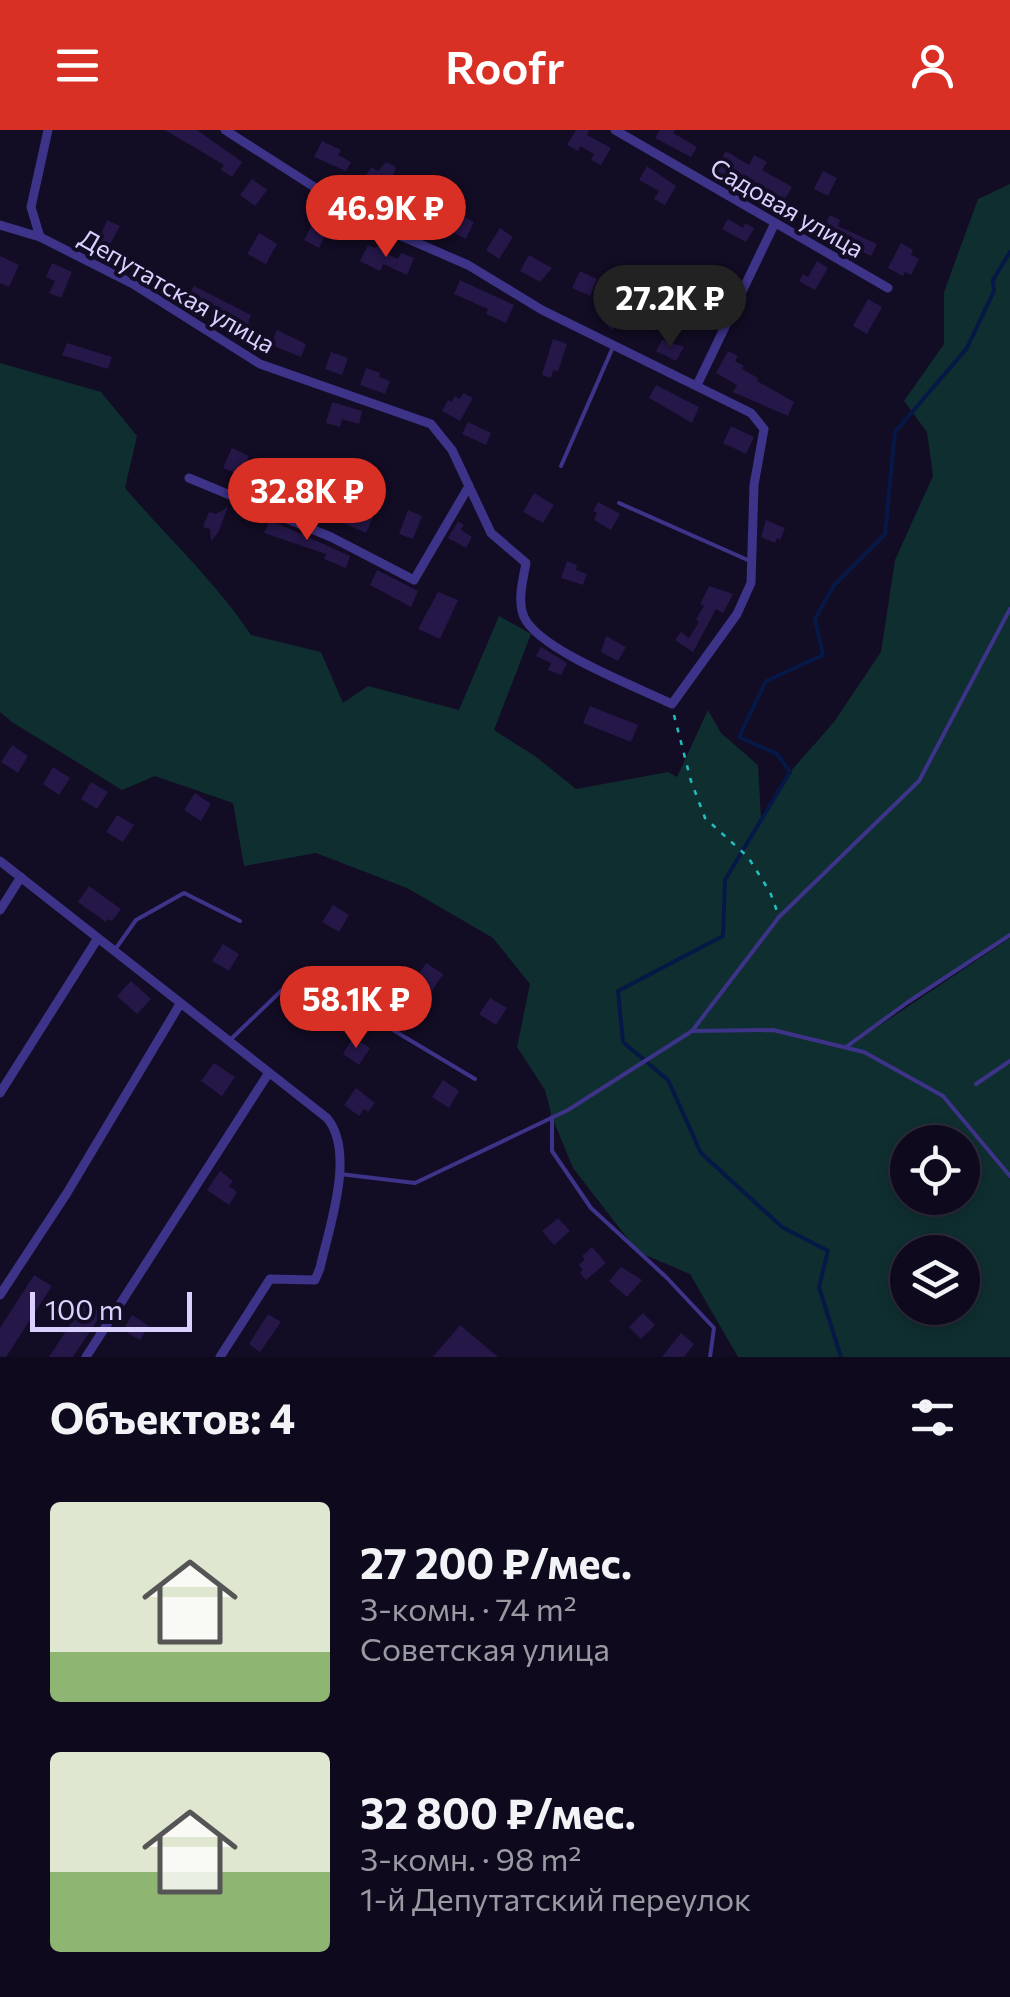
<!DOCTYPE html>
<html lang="ru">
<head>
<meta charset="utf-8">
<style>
  body { margin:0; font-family:Commissioner,sans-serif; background:#171225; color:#f1f3f6; height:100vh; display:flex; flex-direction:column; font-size:38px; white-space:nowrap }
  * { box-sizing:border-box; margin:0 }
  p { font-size:32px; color:#9b9aa3 }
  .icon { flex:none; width:55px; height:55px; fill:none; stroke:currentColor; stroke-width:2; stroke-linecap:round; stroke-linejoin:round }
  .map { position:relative; height:1227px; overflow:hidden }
  .drawer { display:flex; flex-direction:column; background:#0e091c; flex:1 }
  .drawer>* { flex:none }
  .fabs { position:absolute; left:890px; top:995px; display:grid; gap:20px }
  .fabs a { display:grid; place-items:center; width:90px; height:90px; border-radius:50%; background:#0e091c; box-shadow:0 5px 15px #0003,0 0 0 2px #2e2a3b; font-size:50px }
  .scale { position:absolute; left:30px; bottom:25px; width:162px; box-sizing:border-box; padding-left:10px; border:5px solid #dad1ff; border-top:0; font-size:28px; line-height:35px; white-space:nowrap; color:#dad1ff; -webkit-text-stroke:8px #130c25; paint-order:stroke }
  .price { position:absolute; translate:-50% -85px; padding:0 22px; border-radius:35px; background:#d93025; color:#fff; font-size:32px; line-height:65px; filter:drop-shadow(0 2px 5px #0008) }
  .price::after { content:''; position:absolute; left:50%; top:60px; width:30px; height:22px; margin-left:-15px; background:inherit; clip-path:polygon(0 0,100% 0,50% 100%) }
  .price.current { background:#222; color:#fff }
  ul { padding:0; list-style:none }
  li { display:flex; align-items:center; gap:30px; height:250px; padding:0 50px }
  li span { display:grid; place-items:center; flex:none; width:280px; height:200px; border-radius:10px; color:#555 }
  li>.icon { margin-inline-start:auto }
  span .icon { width:120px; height:120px; fill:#fffc; stroke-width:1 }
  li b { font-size:42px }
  h2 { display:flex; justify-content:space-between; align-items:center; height:120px; padding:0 50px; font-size:42px }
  header { display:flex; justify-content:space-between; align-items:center; height:130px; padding:0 50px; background:#d93025; color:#fff; font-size:45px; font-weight:600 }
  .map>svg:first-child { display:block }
  .green { fill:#0f2e30; fill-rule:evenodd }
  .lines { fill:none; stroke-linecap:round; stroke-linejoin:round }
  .stream { stroke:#051846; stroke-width:4 }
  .building { fill:#251748 }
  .path { stroke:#24bdc0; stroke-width:2.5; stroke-dasharray:5 8; stroke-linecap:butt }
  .service { stroke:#3d3388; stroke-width:4 }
  .minor { stroke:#3d3388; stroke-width:9 }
  .labels { text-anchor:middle; stroke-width:8; stroke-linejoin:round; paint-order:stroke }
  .street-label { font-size:25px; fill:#dad1ff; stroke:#130c25 }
</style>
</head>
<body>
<header><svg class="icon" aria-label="menu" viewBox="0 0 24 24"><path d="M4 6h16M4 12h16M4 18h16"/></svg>Roofr<svg class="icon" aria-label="person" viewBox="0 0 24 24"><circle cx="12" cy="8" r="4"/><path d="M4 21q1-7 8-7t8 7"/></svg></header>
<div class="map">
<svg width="1010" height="1227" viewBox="0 0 1010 1227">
  <rect width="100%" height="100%" fill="#130c25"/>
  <path class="green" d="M1010,54V805L908,872L870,902L1010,808V1227H738L690,1144L638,1122L573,1038L552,987L545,960L517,917L530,854L493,808L407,758L316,723L244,736L233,673L155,646L122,660L12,592L0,582V233L101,262L137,306L125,358C167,407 215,451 251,505L321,522L343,573L368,556L459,580L499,486L531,504L494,600L535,626L576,659L668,642L677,647L708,580L721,603L758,635L761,688L790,642L834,592L881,522L895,430L933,346L927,302L904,271L944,214V162L978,69ZM908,1012H962V1068H908ZM908,1122H962V1178H908Z"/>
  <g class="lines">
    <polyline class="stream" points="841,1227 819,1157 828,1121 782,1097 701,1023 668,950 623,912 618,861 723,806 725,750 790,642 777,624 739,607 766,551 823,525 815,489 834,455 885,404 895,302 967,218 994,161 993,150 1010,122"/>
  </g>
  <g class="building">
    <polygon points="165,0 197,0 242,32 232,47 221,40 224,35"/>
    <polygon points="576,0 589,0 587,5 611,18 601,35 591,30 594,24 580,16 578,21 567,15"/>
    <polygon points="660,0 675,0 673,3 697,17 691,27 655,8"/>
    <polygon points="322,11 341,20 338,25 351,32 346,41 314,27"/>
    <polygon points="726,21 749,35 754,25 767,32 762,40 792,57 782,74 732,43 728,49 714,41"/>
    <polygon points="386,32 396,37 390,52 412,64 406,76 363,51 371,37 378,41"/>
    <polygon points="647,36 676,56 665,75 654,69 659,61 639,50"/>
    <polygon points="823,41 837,48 828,66 814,59"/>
    <polygon points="252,49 267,60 255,76 240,65"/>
    <polygon points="417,77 433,85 425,101 409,93"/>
    <polygon points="453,81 474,92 466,109 444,98"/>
    <polygon points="830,85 840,90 838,96 877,114 871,126 835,108 831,114 822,110 826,103 822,101"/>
    <polygon points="315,89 330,97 319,118 304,110"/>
    <polygon points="728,89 743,98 745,93 754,98 746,112 722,99"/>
    <polygon points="107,90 120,96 106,121 96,117"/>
    <polygon points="500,98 513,107 499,129 486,120"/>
    <polygon points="259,103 277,114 266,134 247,124"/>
    <polygon points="901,113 913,120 911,125 919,129 911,145 905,142 903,146 888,138"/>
    <polygon points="368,115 375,118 381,115 381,121 398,129 401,123 414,128 407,145 383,134 380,141 360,131"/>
    <polygon points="529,125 552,138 540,152 520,141"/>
    <polygon points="0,126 19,135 9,157 0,153"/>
    <polygon points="817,131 828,138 815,160 799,151 803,144 808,147"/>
    <polygon points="52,133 72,142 61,168 49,163 55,151 46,147"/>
    <polygon points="580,141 597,149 590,166 572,158"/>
    <polygon points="460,150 514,175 506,193 486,184 488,179 454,164"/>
    <polygon points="627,154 638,160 612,200 601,189 610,174 615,176"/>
    <polygon points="194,156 251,185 248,193 252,195 245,207 217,190 220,186 187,168"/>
    <polygon points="868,169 882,177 867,204 853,196"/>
    <polygon points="277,200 306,214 301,227 271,215"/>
    <polygon points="553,209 567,214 558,241 553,240 551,248 542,245"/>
    <polygon points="662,210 684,217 676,231 656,221"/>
    <polygon points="67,213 112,227 108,239 62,225"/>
    <polygon points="728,221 738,226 735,231 744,236 742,239 758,248 757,251 794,272 788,286 733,262 737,255 716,243"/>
    <polygon points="331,222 348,228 342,245 325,239"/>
    <polygon points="366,238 380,243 379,247 390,251 385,264 360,255"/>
    <polygon points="656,255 699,277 692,293 649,268"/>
    <polygon points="463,263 473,268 460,291 442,281 448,270 452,272 455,266 460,269"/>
    <polygon points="332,272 362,281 359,294 342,289 340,297 326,293"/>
    <polygon points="468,292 491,303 486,315 462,304"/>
    <polygon points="731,296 754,307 746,324 723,313"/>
    <polygon points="232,318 249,326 240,345 223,338"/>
    <polygon points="328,357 346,364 344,369 373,387 366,403 343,393 347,382 322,372"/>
    <polygon points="534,363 554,375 543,393 523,382"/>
    <polygon points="598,372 620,384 611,400 594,390 597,383 593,381"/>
    <polygon points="228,377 218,403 211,411 210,399 203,397 209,382 216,384"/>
    <polygon points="408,380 422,386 413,409 399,404"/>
    <polygon points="270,390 350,426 346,438 324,429 326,424 264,403"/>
    <polygon points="766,390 785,398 780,410 777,408 775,413 761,407"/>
    <polygon points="458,391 464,395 461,400 472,407 466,418 448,408"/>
    <polygon points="567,431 577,435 576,440 587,444 583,455 561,448"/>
    <polygon points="377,440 418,461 411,477 370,455"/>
    <polygon points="709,456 733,464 723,483 716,479 693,522 675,510 681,502 689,508 699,492 696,489 704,476 700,474"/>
    <polygon points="438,462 458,470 440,509 418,499"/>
    <polygon points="606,506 626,517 618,531 601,522"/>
    <polygon points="541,517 567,533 561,545 548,540 551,533 536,526"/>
    <polygon points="590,576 638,595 631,612 583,593"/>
    <polygon points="12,615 28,626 18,643 1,632"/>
    <polygon points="53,637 70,648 59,665 43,654"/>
    <polygon points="91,652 108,662 97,679 81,669"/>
    <polygon points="195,663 211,674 201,691 184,680"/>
    <polygon points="117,685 134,695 123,712 106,702"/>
    <polygon points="89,756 121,779 112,791 108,789 106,792 78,772"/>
    <polygon points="333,775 349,785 339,802 322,792"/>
    <polygon points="223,814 239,824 229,841 212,831"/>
    <polygon points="426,833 443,844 432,861 415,850"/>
    <polygon points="131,851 151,869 137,884 117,866"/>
    <polygon points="490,868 507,878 496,895 479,884"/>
    <polygon points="353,907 370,918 359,935 343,924"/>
    <polygon points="214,933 235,947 222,966 201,951"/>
    <polygon points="443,950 459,961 449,978 432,967"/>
    <polygon points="356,958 375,973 368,982 364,979 359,986 344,975"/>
    <polygon points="220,1041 233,1051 229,1056 237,1062 229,1075 207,1060"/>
    <polygon points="558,1088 570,1101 554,1115 542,1101"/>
    <polygon points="592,1117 606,1133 586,1150 580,1143 583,1140 579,1135 585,1129 582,1126"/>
    <polygon points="621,1137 642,1150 627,1167 609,1151"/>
    <polygon points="34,1145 52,1156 6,1227 0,1227 0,1198"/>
    <polygon points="85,1172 102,1183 73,1227 49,1227"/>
    <polygon points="643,1183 655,1195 641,1209 629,1197"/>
    <polygon points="268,1184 281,1192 260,1222 249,1214"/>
    <polygon points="132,1185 149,1196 140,1210 123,1200"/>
    <polygon points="460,1195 498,1227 433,1227"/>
    <polygon points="681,1203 694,1214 684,1227 662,1227"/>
  </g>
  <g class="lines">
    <polyline class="path" points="674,585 691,651 705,688 748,727 770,762 777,781"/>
    <g class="service">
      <polyline points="561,336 613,217"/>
      <polyline points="619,373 750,431"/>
      <polyline points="114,821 136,790 184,763 240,791"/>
      <polyline points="692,901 773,900 864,922 943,966 1010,1046"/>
      <polyline points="231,909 282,860 316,854 475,949"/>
      <polyline points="846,917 908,872 1010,805"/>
      <polyline points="976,954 1010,931"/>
      <polyline points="552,987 552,1021 591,1078 666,1147 714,1198 710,1227"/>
      <polyline points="340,1044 415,1053 568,980 692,901 779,787 919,651 1010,479"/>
    </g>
    <g class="minor">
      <path d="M48,0L31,77L40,107L133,154L260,234L431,294L452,320L491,403L526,433C523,450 517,470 524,487C539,520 637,557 672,574L737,484L751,453L754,355L764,299L751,283L542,180L468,135L369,92L225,0"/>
      <polyline points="615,0 888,158"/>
      <polyline points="0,95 40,107"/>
      <polyline points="697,255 774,95"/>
      <polyline points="189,348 331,407 414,450 469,356"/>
      <path d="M0,731L327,988C356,1023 329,1097 320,1138L315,1150L270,1149L220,1227"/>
      <polyline points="0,780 21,747"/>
      <polyline points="0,963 98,808"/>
      <polyline points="0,1165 67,1063 180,874"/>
      <polyline points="86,1227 268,944"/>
    </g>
  </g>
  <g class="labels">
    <g class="street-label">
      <text transform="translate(787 78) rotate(30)" y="9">Садовая улица</text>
      <text transform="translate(177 161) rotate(30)" y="9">Депутатская улица</text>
    </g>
  </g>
</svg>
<div class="fabs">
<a><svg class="icon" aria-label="locate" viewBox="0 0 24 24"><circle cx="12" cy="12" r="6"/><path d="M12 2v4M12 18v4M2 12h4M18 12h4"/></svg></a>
<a><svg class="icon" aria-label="layers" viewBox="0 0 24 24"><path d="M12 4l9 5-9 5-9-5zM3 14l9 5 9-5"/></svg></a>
</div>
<div class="scale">100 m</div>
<b class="price" style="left:386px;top:130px">46.9K ₽</b>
<b class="price current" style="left:670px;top:220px">27.2K ₽</b>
<b class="price" style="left:307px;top:413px">32.8K ₽</b>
<b class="price" style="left:356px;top:921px">58.1K ₽</b>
</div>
<section class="drawer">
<h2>Объектов: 4<svg class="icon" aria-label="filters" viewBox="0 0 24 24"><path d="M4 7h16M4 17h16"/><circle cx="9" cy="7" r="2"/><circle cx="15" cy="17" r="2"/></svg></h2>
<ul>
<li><span style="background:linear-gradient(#dfe7d0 75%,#8fb573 0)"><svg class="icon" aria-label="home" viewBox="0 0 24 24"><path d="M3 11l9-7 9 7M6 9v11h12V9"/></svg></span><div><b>27 200 ₽/мес.</b><p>3-комн. · 74 m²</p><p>Советская улица</p></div></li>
<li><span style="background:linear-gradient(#dfe7d0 60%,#8fb573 0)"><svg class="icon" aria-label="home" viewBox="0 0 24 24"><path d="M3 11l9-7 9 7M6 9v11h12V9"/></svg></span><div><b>32 800 ₽/мес.</b><p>3-комн. · 98 m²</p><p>1-й Депутатский переулок</p></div></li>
</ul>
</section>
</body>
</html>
